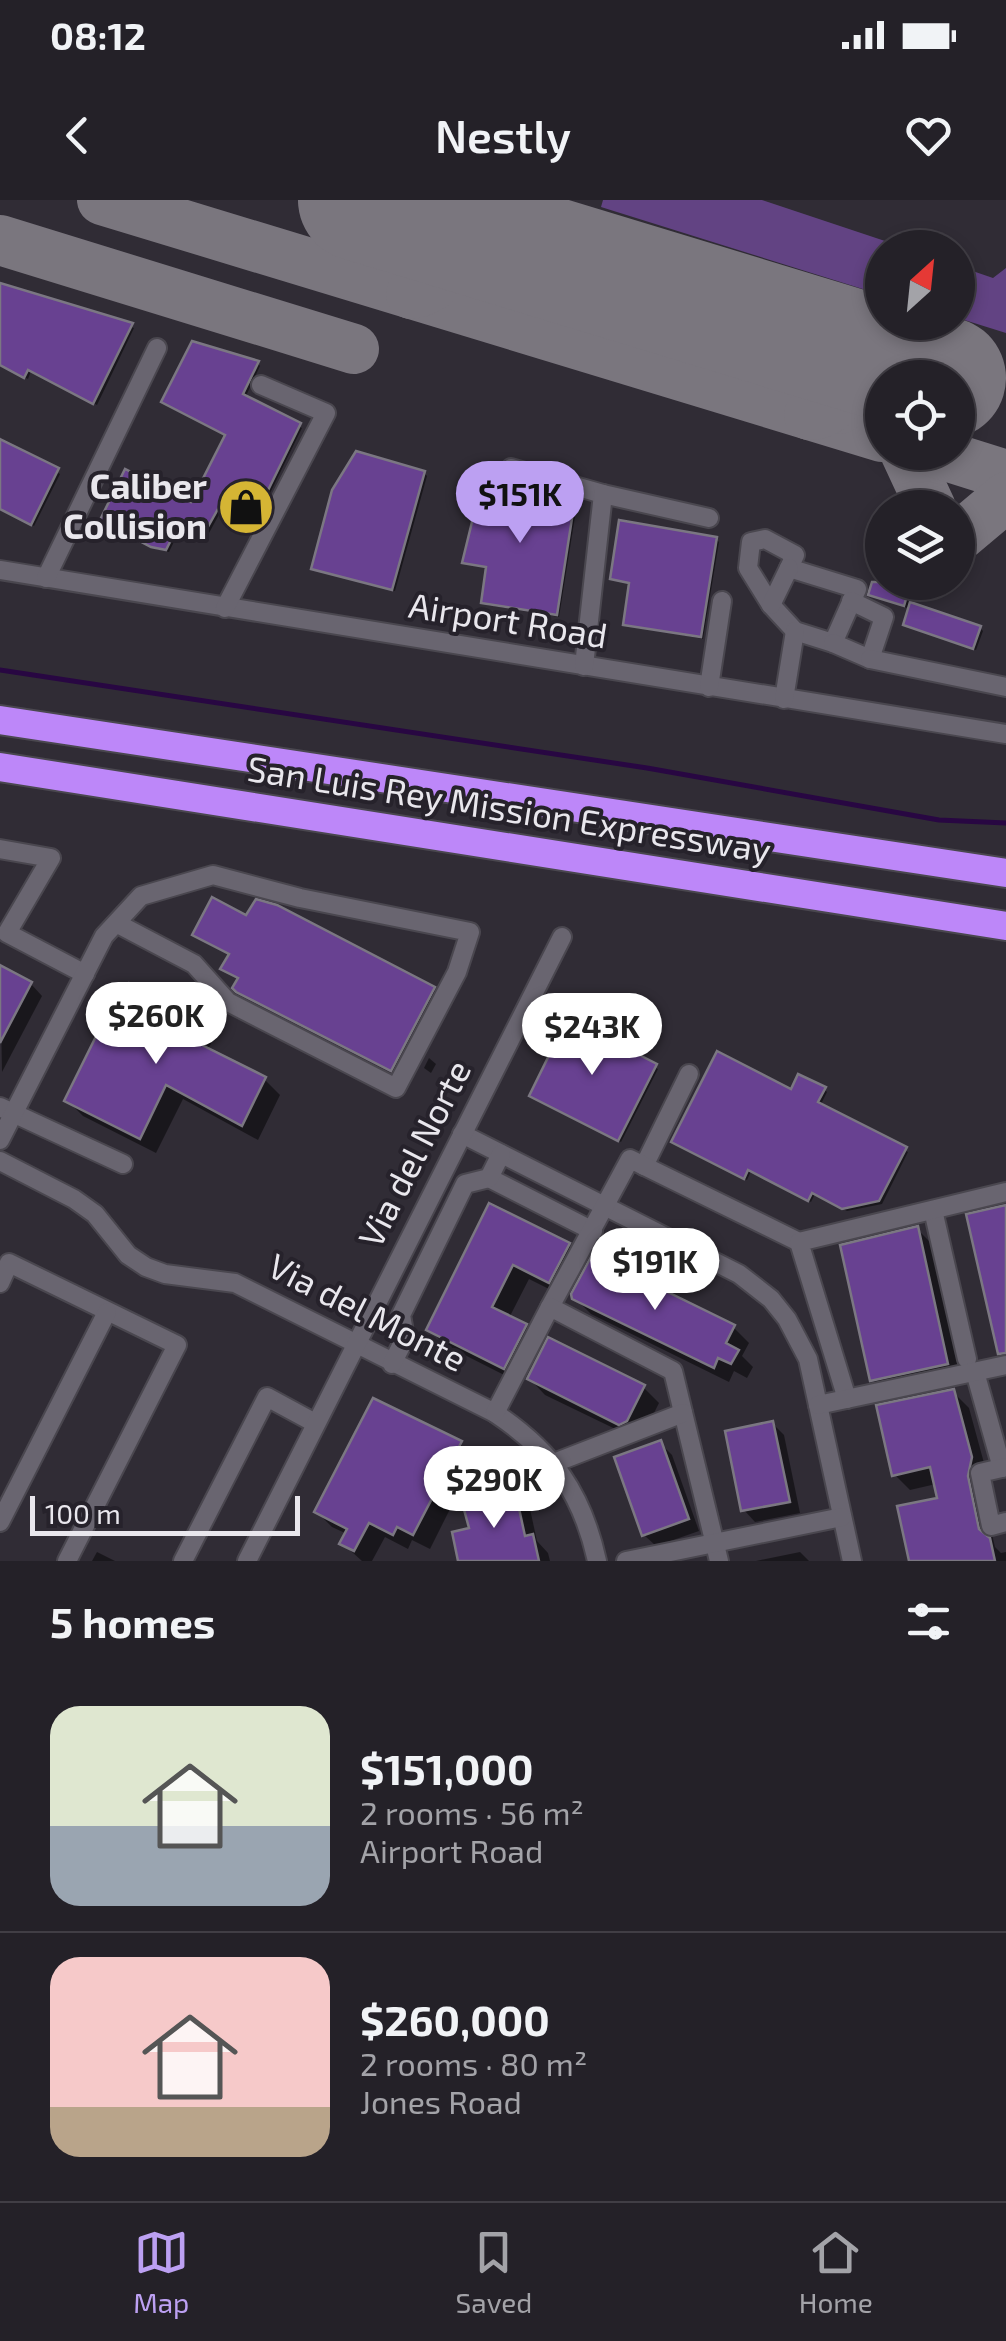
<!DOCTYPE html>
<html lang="en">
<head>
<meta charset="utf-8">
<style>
  body { margin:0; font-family:"Exo 2",sans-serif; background:#302e34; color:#f1f3f6; height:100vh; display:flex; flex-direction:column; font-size:38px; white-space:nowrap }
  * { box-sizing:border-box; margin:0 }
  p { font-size:32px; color:#a3a3a8 }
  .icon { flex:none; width:55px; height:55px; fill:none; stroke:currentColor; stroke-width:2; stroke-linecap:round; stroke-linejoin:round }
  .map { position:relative; height:1361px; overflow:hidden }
  .panel { display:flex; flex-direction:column; background:#242128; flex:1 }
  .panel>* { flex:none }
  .needle { width:65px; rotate:27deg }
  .fabs { position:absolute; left:865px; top:30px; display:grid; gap:20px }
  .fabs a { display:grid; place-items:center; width:110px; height:110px; border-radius:50%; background:#242128; box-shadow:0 5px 15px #0003,0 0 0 2px #413e45; font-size:50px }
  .scale { position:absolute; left:30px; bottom:25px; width:270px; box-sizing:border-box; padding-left:10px; border:5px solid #e9e7ed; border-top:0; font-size:28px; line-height:35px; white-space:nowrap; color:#e9e7ed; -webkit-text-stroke:8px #26222b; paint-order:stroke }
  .price { position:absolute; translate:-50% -85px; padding:0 22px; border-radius:35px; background:#fff; color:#222; font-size:32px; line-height:65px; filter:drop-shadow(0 2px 5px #0008) }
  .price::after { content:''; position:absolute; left:50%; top:60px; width:30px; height:22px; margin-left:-15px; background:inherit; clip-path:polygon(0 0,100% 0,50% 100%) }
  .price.on { background:#bca0f2; color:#111 }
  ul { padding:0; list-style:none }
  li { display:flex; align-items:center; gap:30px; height:250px; padding:0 50px }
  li+li { border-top:2px solid #413e45 }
  li span { display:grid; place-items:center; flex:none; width:280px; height:200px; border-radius:30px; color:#555 }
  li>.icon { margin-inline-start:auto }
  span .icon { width:120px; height:120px; fill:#fffc; stroke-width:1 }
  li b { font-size:42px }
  h2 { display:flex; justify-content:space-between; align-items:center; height:120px; padding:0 50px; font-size:42px }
  .status { display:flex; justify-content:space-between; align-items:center; height:70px; padding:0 50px; background:#242128; direction:ltr }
  .status svg { height:28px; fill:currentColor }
  header { display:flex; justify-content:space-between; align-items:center; height:130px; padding:0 50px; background:#242128; font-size:45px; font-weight:600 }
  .dock { display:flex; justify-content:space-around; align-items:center; height:140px; border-top:2px solid #413e45; background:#242128; font-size:28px; color:#a3a3a8 }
  .dock a { display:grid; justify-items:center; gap:5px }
  .dock .on { color:#bca0f2 }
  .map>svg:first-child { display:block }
  .green { fill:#624383 }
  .shadow { fill:#0007 }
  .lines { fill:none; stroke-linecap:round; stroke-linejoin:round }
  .stream { stroke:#280742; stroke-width:5 }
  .taxiway { stroke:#7a767e; stroke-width:50 }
  .runway { stroke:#7a767e; stroke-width:122 }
  .building { fill:#684191; stroke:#7b7782; stroke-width:2.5 }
  .minor-casing { stroke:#4a474f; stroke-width:22 }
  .highway-casing { stroke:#4a474f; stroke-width:32 }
  .minor { stroke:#696570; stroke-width:18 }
  .highway { stroke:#bd87f9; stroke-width:28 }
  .labels { text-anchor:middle; stroke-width:8; stroke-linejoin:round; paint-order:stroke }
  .poi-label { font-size:35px; font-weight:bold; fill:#e9e7ed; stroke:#26222b; text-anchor:end }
  .street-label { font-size:35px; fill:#e9e7ed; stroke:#26222b }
</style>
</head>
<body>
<div class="status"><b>08:12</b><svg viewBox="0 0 49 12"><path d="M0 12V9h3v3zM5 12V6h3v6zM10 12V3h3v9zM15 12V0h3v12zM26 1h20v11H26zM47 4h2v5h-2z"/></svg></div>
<header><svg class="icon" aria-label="back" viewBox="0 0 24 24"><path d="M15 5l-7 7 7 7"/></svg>Nestly<svg class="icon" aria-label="heart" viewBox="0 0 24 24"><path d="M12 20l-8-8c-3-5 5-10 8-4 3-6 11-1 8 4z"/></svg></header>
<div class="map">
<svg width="1006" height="1361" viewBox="0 0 1006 1361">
  <rect width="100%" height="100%" fill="#302c35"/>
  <g class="green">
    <polygon points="603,0 762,0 903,47 882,48 882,95 601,7"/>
    <polygon points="958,66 993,78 1006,68 1006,133 958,118"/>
  </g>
  <g class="shadow">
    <polygon points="0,85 134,128 97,205 31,171 28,179 0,165"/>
    <polygon points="258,163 260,166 245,198 302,228 254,326 221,311 209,333 184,321 169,352 156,349 106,323 192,305 227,236 164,202"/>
    <polygon points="0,241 60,274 34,326 0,309"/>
    <polygon points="424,273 427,276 395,391 314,368"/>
    <polygon points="574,301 577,304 559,417 487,405 484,402 488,368 465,362"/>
    <polygon points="716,339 719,342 703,439 625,424 631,384 612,379"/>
    <polygon points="882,358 882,382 914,382 908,404 980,428 983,431 976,450 909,427 906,424 911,409 874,397 871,394"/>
    <polygon points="247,719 437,792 394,872 242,794 240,779"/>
    <polygon points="0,768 31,784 42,796 2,872"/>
    <polygon points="568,815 571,818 569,822 658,869 621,942 535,898 564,832 553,826"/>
    <polygon points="199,823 214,838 207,851 264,879 280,895 258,940 183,899 156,953 83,916 67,900"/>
    <polygon points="429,858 436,864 431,873 424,868"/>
    <polygon points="824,889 827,892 820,906 908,952 882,1004 847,1011 815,994 811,1002 751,971 747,980 677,945"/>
    <polygon points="491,1006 569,1045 585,1061 565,1097 529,1079 509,1118 525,1126 541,1142 520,1183 445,1145 429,1129"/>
    <polygon points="917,1029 933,1045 963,1180 889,1196 873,1180"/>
    <polygon points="574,1097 733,1127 749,1143 742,1156 753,1167 747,1178 734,1171 729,1182 591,1114"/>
    <polygon points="530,1179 643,1187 659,1203 642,1237 636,1239 545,1195"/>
    <polygon points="953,1192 969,1208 987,1274 982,1293 995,1347 1001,1353 1006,1352 1006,1361 912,1361 940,1300 936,1284 910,1290 894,1274"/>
    <polygon points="773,1224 784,1235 800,1313 755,1322 744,1310"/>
    <polygon points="660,1243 672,1255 699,1331 656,1346 644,1335"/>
    <polygon points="460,1244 475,1259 430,1349 412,1340 408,1349 385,1337 372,1361 362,1361 342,1343 347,1334 332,1327 317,1312"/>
    <polygon points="514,1293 530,1309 537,1341 548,1353 550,1361 461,1361 472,1330"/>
    <polygon points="97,1352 115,1361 92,1361"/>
    <polygon points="800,1352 809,1361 756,1361"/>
  </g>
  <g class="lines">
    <polyline class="stream" points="0,470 647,568 939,620 1006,623"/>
    <g class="taxiway">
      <polyline points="102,0 882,237"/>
      <polyline points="0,40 354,149"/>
      <path d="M411,94C436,92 463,61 446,36C442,29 434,25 427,21"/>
      <path d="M840,209C839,175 859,164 889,161"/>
      <path d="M809,215C837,215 855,181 839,157C833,147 823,143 813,138"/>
      <polyline points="905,252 931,308"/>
      <polyline points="933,252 1006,275"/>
      <polyline points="961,335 1006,297"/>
    </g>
    <polyline class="runway" points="359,0 945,178"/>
  </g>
  <g class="building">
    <polygon points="0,83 133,123 93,204 28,170 24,178 0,165"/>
    <polygon points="192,141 259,161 243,194 301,223 251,325 218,309 205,332 181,320 166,350 151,347 100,320 125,269 191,302 225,235 161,202"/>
    <polygon points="0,239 59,268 31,325 0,309"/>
    <polygon points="356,251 425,271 392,390 311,369 332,290"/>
    <polygon points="482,281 575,299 557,415 481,403 486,367 462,363"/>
    <polygon points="619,320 717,337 701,437 623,425 629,383 610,379"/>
    <polygon points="872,382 911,382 904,406 868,395"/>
    <polygon points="910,402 981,426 973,449 903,425"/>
    <polygon points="212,697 246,715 256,699 277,705 435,787 391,871 236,792 232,788 238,778 220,769 229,754 192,735"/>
    <polygon points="0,765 32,782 0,843"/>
    <polygon points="129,783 200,821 190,839 266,877 242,926 166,885 140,939 64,901 116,796"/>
    <polygon points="556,806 569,813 567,818 657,864 618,941 529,896 561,831 547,824"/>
    <polygon points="717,851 791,889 798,874 826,887 818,902 907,947 879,1001 842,1009 812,993 808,1001 748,970 744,979 671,942"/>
    <polygon points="489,1003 570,1043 549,1083 513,1065 492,1107 527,1124 504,1169 426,1130"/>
    <polygon points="1006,1005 1006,1153 998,1154 966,1014"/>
    <polygon points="918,1026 948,1164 870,1181 840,1045"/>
    <polygon points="592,1055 735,1125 726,1143 739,1150 731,1164 718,1158 714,1168 572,1099 571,1094"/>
    <polygon points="548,1137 645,1185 627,1221 619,1225 527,1179"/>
    <polygon points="954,1189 972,1257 968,1276 979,1329 990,1338 995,1361 909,1361 897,1306 937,1298 930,1267 892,1276 876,1205"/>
    <polygon points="373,1198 462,1241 413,1335 397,1327 393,1335 369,1323 354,1351 339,1344 347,1329 314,1312"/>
    <polygon points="773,1221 790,1302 741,1311 725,1231"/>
    <polygon points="661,1240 689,1319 642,1336 614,1257"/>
    <polygon points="515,1290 525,1336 533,1334 539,1361 458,1361 452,1332 469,1328 462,1302"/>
  </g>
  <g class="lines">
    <g class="minor-casing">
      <g id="minor">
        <polyline points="511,268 603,294"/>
        <polygon points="765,339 795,355 789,368 857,389 833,443 795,431 771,405 748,368 751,342"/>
        <polyline points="0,370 1006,534"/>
        <polyline points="46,378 157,148"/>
        <polyline points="771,405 789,368"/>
        <polyline points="225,408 326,213 261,185"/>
        <polyline points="833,443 870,459 884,417 851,401"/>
        <polyline points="870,459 1006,487"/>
        <polyline points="584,466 603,294 709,318"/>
        <polyline points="709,487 722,401"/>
        <polyline points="784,499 795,431"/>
        <polyline points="0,649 51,658 7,733 85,774"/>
        <polyline points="0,907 123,964"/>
        <polyline points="462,934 739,1074 771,1099 787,1119 808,1159 852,1361"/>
        <polyline points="0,940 104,736 141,696 213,675 300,698 470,732 457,772 396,888 228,802 194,764 116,723"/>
        <path d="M0,961L74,999L95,1014L128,1055L146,1067L165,1074L235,1083L495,1213C553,1252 582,1293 597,1361"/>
        <polyline points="644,966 689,874"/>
        <polyline points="489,978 593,1031"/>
        <polyline points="933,1010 967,1159"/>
        <polyline points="0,1083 9,1063 177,1145 67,1361"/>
        <polyline points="550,1107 630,959 799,1042"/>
        <polyline points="392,1164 405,1138 401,1115 465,984 489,978 501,954"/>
        <polyline points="975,1172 1002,1268"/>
        <polyline points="847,1199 799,1042 1006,992"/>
        <polyline points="818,1205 1006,1165"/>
        <polyline points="495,1213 550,1107 673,1171 719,1361"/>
        <polyline points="554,1263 683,1213"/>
        <polyline points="1006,1267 980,1273 991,1326 1006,1322"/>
        <polyline points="0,1322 107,1112"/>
        <polyline points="183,1361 267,1197 315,1223"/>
        <polyline points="247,1361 562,737"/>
        <polyline points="626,1361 842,1317"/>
      </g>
    </g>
    <g class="highway-casing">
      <g id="highway">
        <polyline points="0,520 1006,673"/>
        <polyline points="0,567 1006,726"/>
      </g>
    </g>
    <use href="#minor" class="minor"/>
    <use href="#highway" class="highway"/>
  </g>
  <defs>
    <g id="shop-disc" transform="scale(2.875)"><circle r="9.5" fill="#d5b534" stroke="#26222b"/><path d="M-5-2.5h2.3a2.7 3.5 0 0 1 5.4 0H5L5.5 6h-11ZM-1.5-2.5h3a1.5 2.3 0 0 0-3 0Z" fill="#111"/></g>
  </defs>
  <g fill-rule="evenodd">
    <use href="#shop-disc" x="246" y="307"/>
  </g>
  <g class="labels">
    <g class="poi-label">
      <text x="207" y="299">Caliber<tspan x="207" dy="40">Collision</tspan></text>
    </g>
    <g class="street-label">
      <text transform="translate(508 421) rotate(9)" y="12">Airport Road</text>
      <text transform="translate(509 610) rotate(9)" y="12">San Luis Rey Mission Expressway</text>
      <text transform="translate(415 954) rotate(-63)" y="12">Via del Norte</text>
      <text transform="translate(367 1113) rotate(27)" y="12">Via del Monte</text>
    </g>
  </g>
</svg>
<div class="fabs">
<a><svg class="needle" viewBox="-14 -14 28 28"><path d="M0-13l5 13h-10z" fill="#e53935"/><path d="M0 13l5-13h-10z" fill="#a3a3a8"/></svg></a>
<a><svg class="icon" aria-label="locate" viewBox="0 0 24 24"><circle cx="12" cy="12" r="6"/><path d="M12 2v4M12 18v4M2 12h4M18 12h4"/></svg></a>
<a><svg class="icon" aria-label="layers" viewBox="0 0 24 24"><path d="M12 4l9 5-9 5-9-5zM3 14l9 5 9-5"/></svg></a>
</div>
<div class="scale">100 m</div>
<b class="price on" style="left:520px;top:346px">$151K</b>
<b class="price" style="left:156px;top:867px">$260K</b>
<b class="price" style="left:592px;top:878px">$243K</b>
<b class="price" style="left:655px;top:1113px">$191K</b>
<b class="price" style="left:494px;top:1331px">$290K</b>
</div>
<section class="panel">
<h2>5 homes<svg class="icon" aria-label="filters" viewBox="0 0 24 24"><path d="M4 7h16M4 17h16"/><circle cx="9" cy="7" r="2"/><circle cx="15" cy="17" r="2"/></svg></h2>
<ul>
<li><span style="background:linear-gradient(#dfe7d0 60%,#9aa5b1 0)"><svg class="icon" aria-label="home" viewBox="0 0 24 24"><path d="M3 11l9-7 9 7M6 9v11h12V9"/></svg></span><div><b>$151,000</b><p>2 rooms · 56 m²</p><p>Airport Road</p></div></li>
<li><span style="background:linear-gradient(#f6c9c9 75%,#b9a48a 0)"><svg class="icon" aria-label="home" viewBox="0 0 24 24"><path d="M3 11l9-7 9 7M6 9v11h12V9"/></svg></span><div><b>$260,000</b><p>2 rooms · 80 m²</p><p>Jones Road</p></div></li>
</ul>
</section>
<nav class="dock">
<a class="on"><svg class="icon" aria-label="map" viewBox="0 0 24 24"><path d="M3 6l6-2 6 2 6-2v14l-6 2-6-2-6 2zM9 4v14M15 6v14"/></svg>Map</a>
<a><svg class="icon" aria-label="saved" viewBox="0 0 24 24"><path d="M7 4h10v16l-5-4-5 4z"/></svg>Saved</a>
<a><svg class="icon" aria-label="home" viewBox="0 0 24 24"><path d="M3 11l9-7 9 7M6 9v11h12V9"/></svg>Home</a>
</nav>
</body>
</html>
